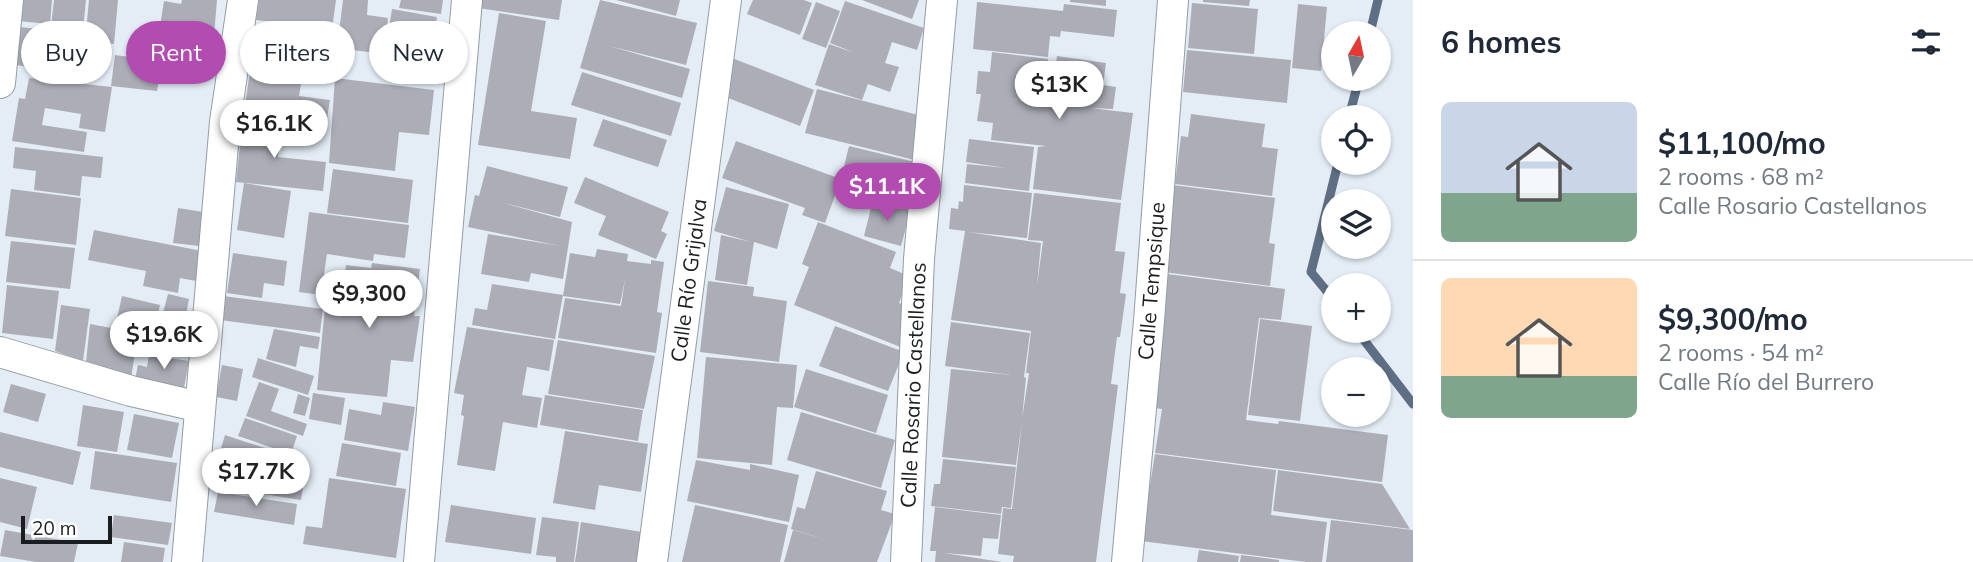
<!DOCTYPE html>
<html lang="en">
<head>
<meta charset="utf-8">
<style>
  body { margin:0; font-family:Mulish,sans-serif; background:#f2f2f3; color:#1f2937; height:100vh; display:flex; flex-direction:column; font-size:26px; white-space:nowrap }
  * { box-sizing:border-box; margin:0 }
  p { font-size:23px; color:#747a83 }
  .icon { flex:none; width:38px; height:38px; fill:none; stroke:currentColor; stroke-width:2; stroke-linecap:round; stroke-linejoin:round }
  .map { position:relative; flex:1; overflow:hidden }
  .side { display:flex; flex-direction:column; background:#fff; width:560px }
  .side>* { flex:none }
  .banner { position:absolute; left:21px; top:21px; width:665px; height:63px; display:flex; gap:14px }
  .needle { width:46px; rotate:9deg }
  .buttons { position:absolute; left:1321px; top:21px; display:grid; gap:14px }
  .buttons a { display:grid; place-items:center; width:70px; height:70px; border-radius:50%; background:#fff; box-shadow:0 2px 5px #0004; font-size:35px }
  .scale { position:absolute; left:21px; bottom:18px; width:91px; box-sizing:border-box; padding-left:7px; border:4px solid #1a1d20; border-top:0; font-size:19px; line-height:24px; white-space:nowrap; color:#1a1d20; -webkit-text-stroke:5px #fff; paint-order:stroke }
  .price { position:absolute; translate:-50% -60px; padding:0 16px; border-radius:24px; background:#fff; color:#222; font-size:23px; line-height:46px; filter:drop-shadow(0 2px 4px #0008) }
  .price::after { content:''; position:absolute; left:50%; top:42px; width:21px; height:16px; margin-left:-10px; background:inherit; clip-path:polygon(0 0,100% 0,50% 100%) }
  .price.on { background:#b34cb0; color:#fff }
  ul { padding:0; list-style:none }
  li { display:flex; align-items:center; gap:21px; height:175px; padding:0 28px }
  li+li { border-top:2px solid #e0e1e3 }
  li span { display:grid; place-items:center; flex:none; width:196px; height:140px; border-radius:10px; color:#555 }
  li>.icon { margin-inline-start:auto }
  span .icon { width:84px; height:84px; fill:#fffc; stroke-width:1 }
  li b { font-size:30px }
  h2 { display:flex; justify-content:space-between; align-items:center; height:84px; padding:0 28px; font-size:30px }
  .tag { padding:0 24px; border-radius:32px; background:#fff; box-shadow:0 2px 5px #0004; font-size:24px; line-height:63px }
  .tag.on { background:#b34cb0; color:#fff }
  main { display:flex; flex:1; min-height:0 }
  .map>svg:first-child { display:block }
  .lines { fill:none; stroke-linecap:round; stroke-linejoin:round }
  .stream { stroke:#5e6e84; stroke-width:9 }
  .building { fill:#adadb8 }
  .street-casing { stroke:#949ca5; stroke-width:32 }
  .street { stroke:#fff; stroke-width:30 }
  .labels { text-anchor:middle; stroke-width:5; stroke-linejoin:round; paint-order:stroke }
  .street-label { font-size:21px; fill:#1a1d20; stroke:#fff }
</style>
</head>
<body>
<main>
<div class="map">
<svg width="1413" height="562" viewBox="0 0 1413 562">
  <rect width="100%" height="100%" fill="#e4edf6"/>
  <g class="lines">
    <g class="stream">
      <polyline points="1370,33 1378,0"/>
      <polyline points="1349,117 1359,79"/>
      <polyline points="1334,300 1311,272 1338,163"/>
      <polyline points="1357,331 1413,404"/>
    </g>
  </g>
  <g class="building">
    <polygon points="18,0 52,0 50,24 17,21"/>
    <polygon points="54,0 86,0 83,30 51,26"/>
    <polygon points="89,0 118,0 114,44 85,42"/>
    <polygon points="182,0 217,0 212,60 156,51 164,1 181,4"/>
    <polygon points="259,0 336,0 332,29 256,20"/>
    <polygon points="343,0 368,0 367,15 388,18 384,54 337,48"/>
    <polygon points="401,0 443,0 441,14 399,8"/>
    <polygon points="479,0 562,0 559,20 478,8"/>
    <polygon points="600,0 697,23 686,65 609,46 690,69 682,98 580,68"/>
    <polygon points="616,0 680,0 676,16"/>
    <polygon points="753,0 804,0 812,3 800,35 747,14"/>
    <polygon points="862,0 919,0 912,19"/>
    <polygon points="1070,0 1106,0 1106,6 1070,2"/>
    <polygon points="1203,0 1250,0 1249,6 1203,2"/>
    <polygon points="845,1 924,28 917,50 892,42 885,63 899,67 890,92 868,84 862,100 815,85 829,44 855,53 830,43"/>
    <polygon points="816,2 840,11 826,48 802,39"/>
    <polygon points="977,2 1063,11 1064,4 1117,10 1114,37 1061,31 1060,37 1050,36 1048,57 973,49"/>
    <polygon points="1192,3 1258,9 1254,54 1188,48"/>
    <polygon points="1298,4 1327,7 1321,71 1292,68"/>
    <polygon points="392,9 437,17 433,43 424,42 418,79 382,73"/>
    <polygon points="499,13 546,21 531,111 577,118 570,159 478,145"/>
    <polygon points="20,27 85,34 81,73 15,65"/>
    <polygon points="255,27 299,33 294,72 250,67"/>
    <polygon points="1187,50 1291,60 1287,103 1183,92"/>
    <polygon points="992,52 1048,59 1043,102 1012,99 1052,104 1052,102 1044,101 1049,64 1056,64 1057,56 1106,63 1103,85 1116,87 1113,109 1090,108 1133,113 1121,200 1033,189 1038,147 1046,146 991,140 993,123 977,121 981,94 976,94 978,71 990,72"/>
    <polygon points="115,55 162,61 157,91 111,86"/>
    <polygon points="732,58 814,90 800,126 718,94"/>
    <polygon points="250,70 302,78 299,96 330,100 326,125 244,113"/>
    <polygon points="582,72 681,103 671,136 571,105"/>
    <polygon points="29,78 112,87 105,132 79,128 81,114 45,108 42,125 87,132 84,152 12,141 19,98 25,99"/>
    <polygon points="335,78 434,90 429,135 399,132 395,171 329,163"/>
    <polygon points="817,89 930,118 919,161 805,133"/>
    <polygon points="1191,114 1265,124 1262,147 1278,149 1272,196 1175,184 1181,136 1188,137"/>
    <polygon points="243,117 282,122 278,157 326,162 323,191 236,182"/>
    <polygon points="603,119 667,140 658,167 593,146"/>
    <polygon points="969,139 1034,147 1029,191 965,183 967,164 1006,168 966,162"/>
    <polygon points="736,141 841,179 825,223 802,215 805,208 722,178"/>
    <polygon points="849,146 919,163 911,196 841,179"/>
    <polygon points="15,147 103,157 101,178 82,176 80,196 34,190 36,171 13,168"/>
    <polygon points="487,166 568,187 560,217 500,202 572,222 563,279 531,273 529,282 481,274 488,234 560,246 468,227 475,195 479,196"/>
    <polygon points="333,169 413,180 408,223 327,213"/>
    <polygon points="585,177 669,212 661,231 667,234 656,259 598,235 606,216 574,203"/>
    <polygon points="244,183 291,191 284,238 237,230"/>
    <polygon points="964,185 1032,193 1027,238 967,232 1041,243 1037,285 1043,241 1028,240 1034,193 1121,203 1115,251 1125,252 1120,293 1126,294 1120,337 1117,337 1111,384 1118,385 1096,562 1013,562 1014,556 998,554 1003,508 1012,509 1022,422 1016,465 942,457 951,369 1011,375 945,366 951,322 1030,333 1024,377 1026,378 1022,419 1029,373 1026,373 1031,331 951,320 965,231 949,229 951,208 958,209 959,201 963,202"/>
    <polygon points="1173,185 1275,198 1269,243 1275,244 1270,286 1164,272"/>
    <polygon points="726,187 789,204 777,249 754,242 747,285 715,280 721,235 751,242 714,231"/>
    <polygon points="11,189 81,198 76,245 5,236"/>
    <polygon points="873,200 911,210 901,246 864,236"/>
    <polygon points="178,208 203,212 199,246 173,243"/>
    <polygon points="309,212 409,225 405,258 374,254 373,261 327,254 321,295 299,292"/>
    <polygon points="818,222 896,252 890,268 909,276 899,303 905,305 903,348 794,305 809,267 802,264"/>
    <polygon points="94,230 202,251 196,281 180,278 178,293 143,286 146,271 88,260"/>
    <polygon points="11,241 75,248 70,289 6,282"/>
    <polygon points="597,249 628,254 627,261 651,264 651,260 664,262 657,312 662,313 656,353 558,338 565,298 621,306 625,279 620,304 563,296 570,253 595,257"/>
    <polygon points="233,253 287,261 284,286 264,283 262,298 227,293"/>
    <polygon points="372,263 420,269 414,316 420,316 413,362 391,360 387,397 317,390 325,306 341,308 346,265 371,268"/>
    <polygon points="1167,274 1285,289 1281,320 1259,318 1246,420 1278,424 1279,421 1388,435 1382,482 1155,453 1162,409 1155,408 1161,361 1155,361"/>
    <polygon points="708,281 754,287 753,296 787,301 779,362 700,352"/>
    <polygon points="492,284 563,295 555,339 472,325 475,308 487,310"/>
    <polygon points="7,285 59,291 53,339 2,333"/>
    <polygon points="168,294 189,299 185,319 163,313"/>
    <polygon points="122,296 160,305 154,332 116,323"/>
    <polygon points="223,296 323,309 320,333 220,320"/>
    <polygon points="61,305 90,309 83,361 55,351"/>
    <polygon points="1260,319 1312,326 1300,421 1248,415"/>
    <polygon points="90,324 138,333 131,379 86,362"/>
    <polygon points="835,326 904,352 888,391 819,366"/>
    <polygon points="467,327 554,340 549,371 527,367 522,395 542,398 537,428 503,422 495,471 457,465 464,416 461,415 464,395 454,393"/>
    <polygon points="163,329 185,333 182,349 160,345"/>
    <polygon points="274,329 320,337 318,349 300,346 296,367 266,359"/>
    <polygon points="558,340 655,356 644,409 548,394"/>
    <polygon points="149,355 189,361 184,388 135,379 138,365 147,367"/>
    <polygon points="706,357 797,365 793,408 777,407 772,465 697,458"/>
    <polygon points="258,358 314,376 308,395 252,377"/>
    <polygon points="222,365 243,369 237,401 216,397"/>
    <polygon points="806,369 888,395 876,433 794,407"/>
    <polygon points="259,382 279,389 271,411 307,424 303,436 246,416"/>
    <polygon points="11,384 46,394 38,422 3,412"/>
    <polygon points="313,393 345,398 341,425 309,419"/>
    <polygon points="298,394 310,398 305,416 293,413"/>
    <polygon points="545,395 643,410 638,441 540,425"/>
    <polygon points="383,402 415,407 408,451 344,440 349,409 381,415"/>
    <polygon points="83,405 124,412 117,452 77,446"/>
    <polygon points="801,412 895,440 881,488 787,460"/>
    <polygon points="134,414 179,423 172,458 127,450"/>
    <polygon points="245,418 297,436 291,454 238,436"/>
    <polygon points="565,431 648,444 641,492 599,485 595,510 553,503"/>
    <polygon points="0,432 81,452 73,485 0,467"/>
    <polygon points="225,435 289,456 282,477 216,465"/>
    <polygon points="342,443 401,453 396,486 336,476"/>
    <polygon points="95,451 177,463 171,502 90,489"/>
    <polygon points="1155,454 1276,470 1271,515 1327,522 1322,562 1306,562 1141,541"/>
    <polygon points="943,459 1016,467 1011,508 1002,507 1001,514 931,506 934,484 940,484"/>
    <polygon points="696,460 750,470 750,464 799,475 789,522 687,501"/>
    <polygon points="210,466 304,481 301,500 207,485"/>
    <polygon points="1278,470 1382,484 1410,529 1273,511"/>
    <polygon points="816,471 887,491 881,510 895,514 877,562 784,562 793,530 830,541 791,529 797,507 805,509"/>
    <polygon points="0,478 37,487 27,529 0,522"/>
    <polygon points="329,478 406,489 396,558 303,544 306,526 322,528"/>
    <polygon points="218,492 297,504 294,525 214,512"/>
    <polygon points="451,505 536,518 531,554 445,542"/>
    <polygon points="695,505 788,525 780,562 682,562"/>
    <polygon points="935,507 1001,515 998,539 983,538 981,556 944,553 1002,562 935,562 936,551 930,551"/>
    <polygon points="114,515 172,523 168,545 111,537"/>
    <polygon points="542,517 579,522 574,562 556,562 556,557 536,555"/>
    <polygon points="1331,520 1413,530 1413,562 1326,562"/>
    <polygon points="581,522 642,532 638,562 575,562"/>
    <polygon points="5,530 78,543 74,562 36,562 0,556"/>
    <polygon points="124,542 165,548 163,562 121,562"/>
    <polygon points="1199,550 1239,556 1238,562 1197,562"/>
    <polygon points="1241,555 1279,560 1279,562 1240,562"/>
  </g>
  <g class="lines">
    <g class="street-casing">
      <g id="street">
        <polyline points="0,83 8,0"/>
        <polyline points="0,352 131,391 200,407"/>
        <polyline points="187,562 225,122 243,0"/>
        <polyline points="419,562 467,0"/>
        <path id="s1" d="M652,562L726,0"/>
        <path id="s2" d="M906,562L919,259L942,0"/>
        <path id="s3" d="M1127,562L1149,321L1173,0"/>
      </g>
    </g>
    <use href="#street" class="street"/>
  </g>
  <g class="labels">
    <g class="street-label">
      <text dy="7" stroke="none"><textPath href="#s1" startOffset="284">Calle Río Grijalva</textPath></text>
      <text dy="7" stroke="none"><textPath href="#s3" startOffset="282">Calle Tempsique</textPath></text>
      <text dy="7" stroke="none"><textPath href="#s2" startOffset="177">Calle Rosario Castellanos</textPath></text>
    </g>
  </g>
</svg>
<div class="buttons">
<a><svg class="needle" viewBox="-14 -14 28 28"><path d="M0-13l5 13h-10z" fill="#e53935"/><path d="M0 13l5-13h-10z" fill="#747a83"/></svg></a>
<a><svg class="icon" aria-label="locate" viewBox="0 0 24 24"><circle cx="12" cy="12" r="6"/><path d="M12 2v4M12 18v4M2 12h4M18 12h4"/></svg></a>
<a><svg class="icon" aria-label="layers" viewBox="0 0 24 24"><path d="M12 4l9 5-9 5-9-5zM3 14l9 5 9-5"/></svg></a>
<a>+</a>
<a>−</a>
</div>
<div class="scale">20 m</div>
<b class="price" style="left:1059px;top:121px">$13K</b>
<b class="price" style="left:274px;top:160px">$16.1K</b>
<b class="price on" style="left:887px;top:223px">$11.1K</b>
<b class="price" style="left:369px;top:330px">$9,300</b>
<b class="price" style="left:164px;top:371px">$19.6K</b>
<b class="price" style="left:256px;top:508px">$17.7K</b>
<div class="banner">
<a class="tag">Buy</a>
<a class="tag on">Rent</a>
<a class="tag">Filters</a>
<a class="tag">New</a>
</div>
</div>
<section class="side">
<h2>6 homes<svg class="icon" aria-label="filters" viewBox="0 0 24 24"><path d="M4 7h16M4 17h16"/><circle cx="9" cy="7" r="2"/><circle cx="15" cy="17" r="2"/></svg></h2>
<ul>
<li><span style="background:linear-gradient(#c9d6e8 65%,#7fa58c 0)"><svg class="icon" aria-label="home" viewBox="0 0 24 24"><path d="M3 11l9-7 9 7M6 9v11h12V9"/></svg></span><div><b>$11,100/mo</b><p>2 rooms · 68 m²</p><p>Calle Rosario Castellanos</p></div></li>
<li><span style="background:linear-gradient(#ffd9b3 70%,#7fa58c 0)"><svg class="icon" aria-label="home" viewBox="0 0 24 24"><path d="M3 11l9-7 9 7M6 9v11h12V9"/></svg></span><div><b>$9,300/mo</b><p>2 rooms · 54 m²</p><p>Calle Río del Burrero</p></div></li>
</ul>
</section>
</main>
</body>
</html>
